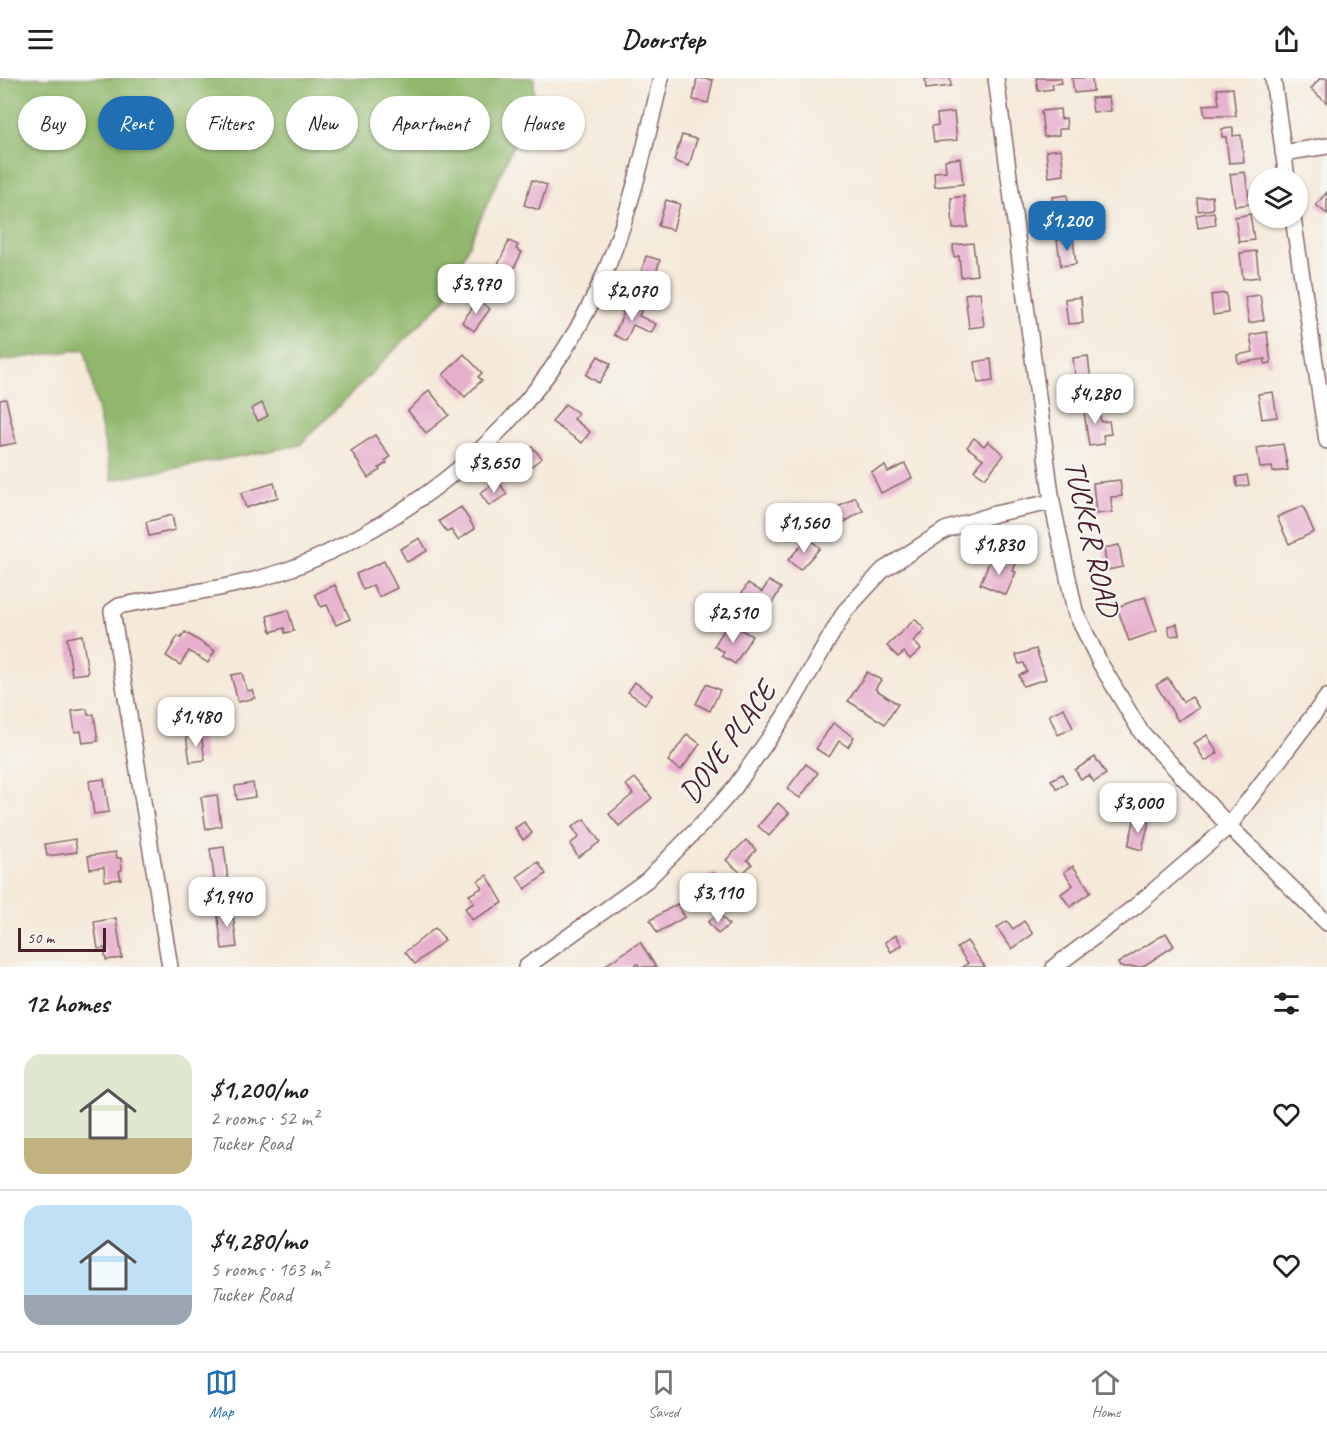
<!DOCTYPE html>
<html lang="en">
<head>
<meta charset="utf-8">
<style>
  body { margin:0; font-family:Caveat,sans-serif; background:#f6f6f6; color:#222; height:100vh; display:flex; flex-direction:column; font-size:22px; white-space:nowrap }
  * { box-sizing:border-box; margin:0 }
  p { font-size:20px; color:#767676 }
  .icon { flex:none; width:33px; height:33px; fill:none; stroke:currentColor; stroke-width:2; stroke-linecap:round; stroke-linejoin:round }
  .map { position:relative; height:889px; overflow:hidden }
  .drawer { display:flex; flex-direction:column; background:#fff; flex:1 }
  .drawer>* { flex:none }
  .banner { position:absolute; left:18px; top:18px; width:600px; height:54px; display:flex; gap:12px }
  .controls { position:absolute; left:1248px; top:90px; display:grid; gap:12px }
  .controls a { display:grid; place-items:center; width:60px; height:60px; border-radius:50%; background:#fff; box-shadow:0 2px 4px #0004; font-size:30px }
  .scale { position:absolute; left:18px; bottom:15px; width:88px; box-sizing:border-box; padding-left:6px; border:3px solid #4a1f2b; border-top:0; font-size:16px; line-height:21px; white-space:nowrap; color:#4a1f2b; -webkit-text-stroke:4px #f6f6f2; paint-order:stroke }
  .price { position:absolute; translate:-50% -51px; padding:0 14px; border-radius:12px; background:#fff; color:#222; font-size:20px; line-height:39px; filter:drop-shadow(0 2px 3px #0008) }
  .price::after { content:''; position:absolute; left:50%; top:36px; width:18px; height:14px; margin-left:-9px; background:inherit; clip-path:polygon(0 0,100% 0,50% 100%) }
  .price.active { background:#1f6fb2; color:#fff }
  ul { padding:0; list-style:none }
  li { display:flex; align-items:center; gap:18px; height:150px; padding:0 24px }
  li+li { border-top:2px solid #e0e0e0 }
  li span { display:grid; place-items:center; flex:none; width:168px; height:120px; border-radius:18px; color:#555 }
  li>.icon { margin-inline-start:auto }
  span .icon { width:72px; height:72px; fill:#fffc; stroke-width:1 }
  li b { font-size:26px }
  h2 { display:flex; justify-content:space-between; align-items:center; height:72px; padding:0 24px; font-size:26px }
  .tag { padding:0 21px; border-radius:27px; background:#fff; box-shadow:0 2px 4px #0004; font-size:21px; line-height:54px }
  .tag.active { background:#1f6fb2; color:#fff }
  header { display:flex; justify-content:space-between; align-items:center; height:78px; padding:0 24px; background:#fff; font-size:27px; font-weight:700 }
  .tabs { display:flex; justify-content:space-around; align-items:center; height:84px; border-top:2px solid #e0e0e0; background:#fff; font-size:16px; color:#767676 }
  .tabs a { display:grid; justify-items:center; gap:3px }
  .tabs .active { color:#1f6fb2 }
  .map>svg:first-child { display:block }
  .forest { fill:#90b76c; stroke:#6d6b4c; stroke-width:1.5 }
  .building { fill:#e7afcd }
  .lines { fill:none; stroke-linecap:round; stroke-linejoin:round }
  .minor-casing { stroke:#866668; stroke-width:18 }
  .minor { stroke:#fff; stroke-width:15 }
  .labels { text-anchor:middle; stroke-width:4.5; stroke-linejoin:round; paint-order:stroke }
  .street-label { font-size:30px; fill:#4a1f2b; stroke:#f6f6f2 }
</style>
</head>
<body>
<header><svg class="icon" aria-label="menu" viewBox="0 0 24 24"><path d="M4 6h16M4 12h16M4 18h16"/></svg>Doorstep<svg class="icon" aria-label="share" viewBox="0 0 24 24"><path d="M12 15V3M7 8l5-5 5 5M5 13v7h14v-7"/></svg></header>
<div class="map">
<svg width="1327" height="889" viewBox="0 0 1327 889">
  <rect width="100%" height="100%" fill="#f6f6f2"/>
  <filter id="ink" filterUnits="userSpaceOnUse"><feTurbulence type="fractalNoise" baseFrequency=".0167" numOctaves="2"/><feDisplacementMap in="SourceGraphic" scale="12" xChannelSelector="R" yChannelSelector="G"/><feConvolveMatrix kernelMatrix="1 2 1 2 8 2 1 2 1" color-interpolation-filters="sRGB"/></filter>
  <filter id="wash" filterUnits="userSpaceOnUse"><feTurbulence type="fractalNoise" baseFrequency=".008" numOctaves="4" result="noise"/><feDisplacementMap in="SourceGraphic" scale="24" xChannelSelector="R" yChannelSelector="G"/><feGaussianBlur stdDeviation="1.35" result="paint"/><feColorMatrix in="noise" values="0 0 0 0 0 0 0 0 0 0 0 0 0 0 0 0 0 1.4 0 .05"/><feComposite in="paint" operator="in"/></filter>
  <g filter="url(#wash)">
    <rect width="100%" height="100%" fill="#f5e9d9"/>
    <polygon class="forest" points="0,0 534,0 534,20 445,221 300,367 112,402 85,271 0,283"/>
    <g id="blocks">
      <g class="building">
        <polygon points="697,0 713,2 708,25 693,22"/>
        <polygon points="931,0 950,0 951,8 926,11 925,1"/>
        <polygon points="1036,0 1061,0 1062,5 1052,6 1053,11 1038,13"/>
        <polygon points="1072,0 1092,0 1093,13 1074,15"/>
        <polygon points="1320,0 1327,0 1327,25 1311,11"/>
        <polygon points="1233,10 1236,38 1205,38 1203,27 1219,26 1217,11"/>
        <polygon points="1109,19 1111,33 1093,34 1091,20"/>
        <polygon points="1060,31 1061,41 1066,40 1067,51 1059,51 1059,57 1044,59 1041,33"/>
        <polygon points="954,34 957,62 934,64 932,48 938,47 937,36"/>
        <polygon points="551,36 567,39 559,71 543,68"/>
        <polygon points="1233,50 1233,58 1241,57 1244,84 1229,85 1226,59 1222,59 1222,51"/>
        <polygon points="682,57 697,61 689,88 674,83"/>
        <polygon points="1061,71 1064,97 1049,99 1046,73"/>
        <polygon points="960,80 963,106 935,109 934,94 946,93 945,82"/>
        <polygon points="1245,94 1250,126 1235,128 1230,96"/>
        <polygon points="532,102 547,107 539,132 524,127"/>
        <polygon points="1327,114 1327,136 1316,127"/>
        <polygon points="1067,117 1071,142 1055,145 1052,119"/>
        <polygon points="964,118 968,149 953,151 951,120"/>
        <polygon points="1212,118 1213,131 1198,133 1197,120"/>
        <polygon points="666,122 680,126 673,152 658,148"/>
        <polygon points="1214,134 1216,147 1198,150 1196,137"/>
        <polygon points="1250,136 1254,162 1239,164 1235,139"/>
        <polygon points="1073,160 1076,186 1061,188 1057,162"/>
        <polygon points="509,163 518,167 516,171 522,174 510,198 496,191"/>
        <polygon points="973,165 977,197 961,199 959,178 954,179 953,167"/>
        <polygon points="1256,173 1259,199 1243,201 1240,175"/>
        <polygon points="646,178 660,182 653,205 639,201"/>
        <polygon points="980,214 984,248 969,250 965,216"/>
        <polygon points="1226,215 1228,235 1213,237 1211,217"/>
        <polygon points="1260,217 1264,242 1249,245 1245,219"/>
        <polygon points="1081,219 1083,245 1068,246 1065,221"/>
        <polygon points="478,222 490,231 474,253 462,244"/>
        <polygon points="626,224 642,231 639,238 656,246 651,255 633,247 626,263 614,257 624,234 622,233"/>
        <polygon points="1267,254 1271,285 1265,286 1265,281 1238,285 1237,277 1253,274 1250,257"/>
        <polygon points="464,276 482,295 478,299 482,302 465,319 443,297"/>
        <polygon points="598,278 611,286 599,305 586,297"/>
        <polygon points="1088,278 1091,304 1076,305 1073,280"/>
        <polygon points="991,281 993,303 978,305 975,284"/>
        <polygon points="429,312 449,337 426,355 408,333"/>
        <polygon points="1273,314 1277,339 1262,341 1258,316"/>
        <polygon points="6,321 16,365 0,368 0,322"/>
        <polygon points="262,325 268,338 258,343 251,331"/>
        <polygon points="565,326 578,335 574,341 590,354 582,365 552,344"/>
        <polygon points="1098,326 1101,344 1109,343 1111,356 1103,357 1104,366 1089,368 1083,327"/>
        <polygon points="375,357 390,379 385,383 387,385 379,390 380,392 368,400 351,373"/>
        <polygon points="974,360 984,368 988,363 1004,377 985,400 974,392 983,381 967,369"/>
        <polygon points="1283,366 1288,392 1273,394 1272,389 1260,390 1257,370"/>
        <polygon points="532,369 542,380 524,394 515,383"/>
        <polygon points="905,386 912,400 881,415 871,394 885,388 888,394"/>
        <polygon points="1247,397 1249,407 1237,409 1236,399"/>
        <polygon points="1120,402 1122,418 1111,419 1112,434 1096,436 1093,405"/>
        <polygon points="498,403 507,416 489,428 480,415"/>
        <polygon points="274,405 278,419 246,430 241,415"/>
        <polygon points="855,419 863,433 838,448 830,434"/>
        <polygon points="1303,428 1314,454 1289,466 1277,439"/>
        <polygon points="461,429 475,451 458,462 451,452 447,454 439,443"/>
        <polygon points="172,437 175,452 149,458 146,444"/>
        <polygon points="420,460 427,473 407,484 400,471"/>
        <polygon points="808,460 820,470 800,492 788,482"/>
        <polygon points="1119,467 1123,489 1107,492 1104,470"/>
        <polygon points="1007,481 1016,485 1013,493 1016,494 1006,517 980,506 990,482 1004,488"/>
        <polygon points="384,483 397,510 379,519 373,507 363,512 356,496"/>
        <polygon points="769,503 781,510 763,541 737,523 748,505 762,514"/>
        <polygon points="335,507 350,541 336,547 327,527 321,529 315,516"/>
        <polygon points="1145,519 1157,553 1129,563 1117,529"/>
        <polygon points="707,523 718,529 713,538 702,533"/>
        <polygon points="288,532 294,553 285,555 284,550 271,554 267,538"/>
        <polygon points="915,541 925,552 913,563 921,571 910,581 904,574 898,579 887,568"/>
        <polygon points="1177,546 1179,557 1170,558 1168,548"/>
        <polygon points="725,550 734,555 738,550 752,558 735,586 722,578 724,574 714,568"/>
        <polygon points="185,554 215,573 208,585 189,573 180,587 166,578 178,558 181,560"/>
        <polygon points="82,557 88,595 72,597 67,560"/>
        <polygon points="1036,571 1046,601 1023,608 1019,597 1027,594 1024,585 1019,586 1016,577"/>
        <polygon points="867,594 881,602 875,611 898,626 885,646 848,623"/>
        <polygon points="242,595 247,613 252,612 255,620 238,624 231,597"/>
        <polygon points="1168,600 1183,624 1192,619 1199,630 1178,643 1156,607"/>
        <polygon points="635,604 652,617 645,626 628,614"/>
        <polygon points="706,606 720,612 710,633 696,626"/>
        <polygon points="1064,630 1073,650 1058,657 1049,637"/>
        <polygon points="87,631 88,637 94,636 98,663 83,665 81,653 75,654 72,633"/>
        <polygon points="833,645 854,659 848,669 839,663 829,679 816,671"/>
        <polygon points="201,655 205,682 190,684 186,657"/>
        <polygon points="687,656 700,666 681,692 668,683"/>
        <polygon points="1207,657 1218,675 1205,683 1194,665"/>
        <polygon points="1095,679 1106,696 1094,704 1089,697 1081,701 1075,692"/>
        <polygon points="806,686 818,695 800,720 787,711"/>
        <polygon points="1062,696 1067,705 1057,711 1051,702"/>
        <polygon points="635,700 652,720 619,748 609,736 633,716 626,707"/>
        <polygon points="104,701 109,734 94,736 89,703"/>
        <polygon points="253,705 255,719 237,722 235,708"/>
        <polygon points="217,717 221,748 206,751 201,719"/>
        <polygon points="778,725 789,735 769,758 758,748"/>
        <polygon points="1135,740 1149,744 1142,772 1128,768"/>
        <polygon points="584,741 600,764 578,779 570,766 579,759 572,749"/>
        <polygon points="524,744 532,755 523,762 515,750"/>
        <polygon points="75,761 77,774 47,778 45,766"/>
        <polygon points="746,762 756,772 747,782 752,786 742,796 726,782"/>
        <polygon points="224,769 228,802 215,805 210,771"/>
        <polygon points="116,774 117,780 121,780 122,792 119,793 121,801 105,803 104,789 90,791 88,778"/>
        <polygon points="538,784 546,796 525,811 517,799"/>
        <polygon points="1073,788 1091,814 1070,829 1061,816 1073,807 1064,794"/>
        <polygon points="714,795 723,806 699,825 689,813"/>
        <polygon points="487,797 503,825 472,842 465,830 474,825 469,817 482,810 478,803"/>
        <polygon points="677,826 685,839 657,855 650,842"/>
        <polygon points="232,830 237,869 222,871 217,832"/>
        <polygon points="719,835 729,847 718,856 708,844"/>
        <polygon points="116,840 122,880 106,882 104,870 98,871 94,844"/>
        <polygon points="1007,843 1013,851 1024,843 1033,856 1012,871 997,850"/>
        <polygon points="435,850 445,862 415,886 405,874"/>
        <polygon points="1166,855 1174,868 1142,889 1120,889 1118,885"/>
        <polygon points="896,857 902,867 891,874 885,864"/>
        <polygon points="967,863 985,889 963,889 968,885 957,870"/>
        <polygon points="640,864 656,889 640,889 638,886 633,889 608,889 606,887"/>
      </g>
    </g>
  </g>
  <g filter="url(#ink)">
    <use href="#blocks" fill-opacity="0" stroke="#866668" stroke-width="1.5"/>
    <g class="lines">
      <g class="minor-casing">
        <g id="minor">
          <polyline points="996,0 1052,424 1075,533 1100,585 1141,654 1229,748 1327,845"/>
          <polyline points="1273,0 1287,100"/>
          <polyline points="1283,75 1327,68"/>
          <polyline points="1293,140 1327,363"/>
          <path d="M170,889L112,533L119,528C171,517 224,512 275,496C304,487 331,474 358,459C467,400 559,308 606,192C632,130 646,65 661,0"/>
          <polyline points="526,889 647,802 707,741 735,709 784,639 845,533 883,492 945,452 994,436 1052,424"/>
          <polyline points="1054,889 1136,828 1229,748 1327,619"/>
        </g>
      </g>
      <use href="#minor" class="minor"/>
    </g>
  </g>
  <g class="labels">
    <g class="street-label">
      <text transform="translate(1092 460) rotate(77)" y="10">TUCKER ROAD</text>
      <text transform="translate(727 664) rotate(-54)" y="10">DOVE PLACE</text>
    </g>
  </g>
</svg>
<div class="controls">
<a><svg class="icon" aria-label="layers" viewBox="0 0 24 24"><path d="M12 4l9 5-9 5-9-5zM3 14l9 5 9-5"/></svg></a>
</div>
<div class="scale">50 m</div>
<b class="price active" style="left:1067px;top:174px">$1,200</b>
<b class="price" style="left:476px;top:237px">$3,970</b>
<b class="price" style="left:632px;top:244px">$2,070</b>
<b class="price" style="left:1095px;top:347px">$4,280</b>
<b class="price" style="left:494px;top:416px">$3,650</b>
<b class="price" style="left:804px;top:476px">$1,560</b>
<b class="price" style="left:999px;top:498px">$1,830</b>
<b class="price" style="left:733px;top:566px">$2,510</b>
<b class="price" style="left:196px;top:670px">$1,480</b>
<b class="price" style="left:1138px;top:756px">$3,000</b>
<b class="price" style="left:718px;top:846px">$3,110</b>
<b class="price" style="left:227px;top:850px">$1,940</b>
<div class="banner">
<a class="tag">Buy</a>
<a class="tag active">Rent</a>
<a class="tag">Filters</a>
<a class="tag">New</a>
<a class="tag">Apartment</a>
<a class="tag">House</a>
</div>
</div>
<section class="drawer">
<h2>12 homes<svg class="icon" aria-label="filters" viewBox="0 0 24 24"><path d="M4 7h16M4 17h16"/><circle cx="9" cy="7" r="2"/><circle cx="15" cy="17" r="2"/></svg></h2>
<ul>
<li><span style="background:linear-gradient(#dfe7d0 70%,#c2b280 0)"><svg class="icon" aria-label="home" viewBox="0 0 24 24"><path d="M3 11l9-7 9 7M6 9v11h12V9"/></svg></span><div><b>$1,200/mo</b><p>2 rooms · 52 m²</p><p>Tucker Road</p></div><svg class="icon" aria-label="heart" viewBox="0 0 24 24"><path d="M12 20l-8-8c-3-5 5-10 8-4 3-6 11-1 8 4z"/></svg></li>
<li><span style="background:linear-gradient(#bfe0f5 75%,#9aa5b1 0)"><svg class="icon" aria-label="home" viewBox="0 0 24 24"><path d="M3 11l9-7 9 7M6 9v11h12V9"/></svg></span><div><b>$4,280/mo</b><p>5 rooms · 163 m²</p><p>Tucker Road</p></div><svg class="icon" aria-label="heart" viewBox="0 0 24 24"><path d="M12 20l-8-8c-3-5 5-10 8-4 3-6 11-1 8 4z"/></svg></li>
</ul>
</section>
<nav class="tabs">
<a class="active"><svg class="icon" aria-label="map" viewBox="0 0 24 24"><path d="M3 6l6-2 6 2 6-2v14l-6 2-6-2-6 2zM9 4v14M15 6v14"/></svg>Map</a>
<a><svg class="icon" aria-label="saved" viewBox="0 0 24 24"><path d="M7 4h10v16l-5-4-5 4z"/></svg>Saved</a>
<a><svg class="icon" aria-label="home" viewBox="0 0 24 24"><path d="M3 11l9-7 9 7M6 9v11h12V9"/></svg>Home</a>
</nav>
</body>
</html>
